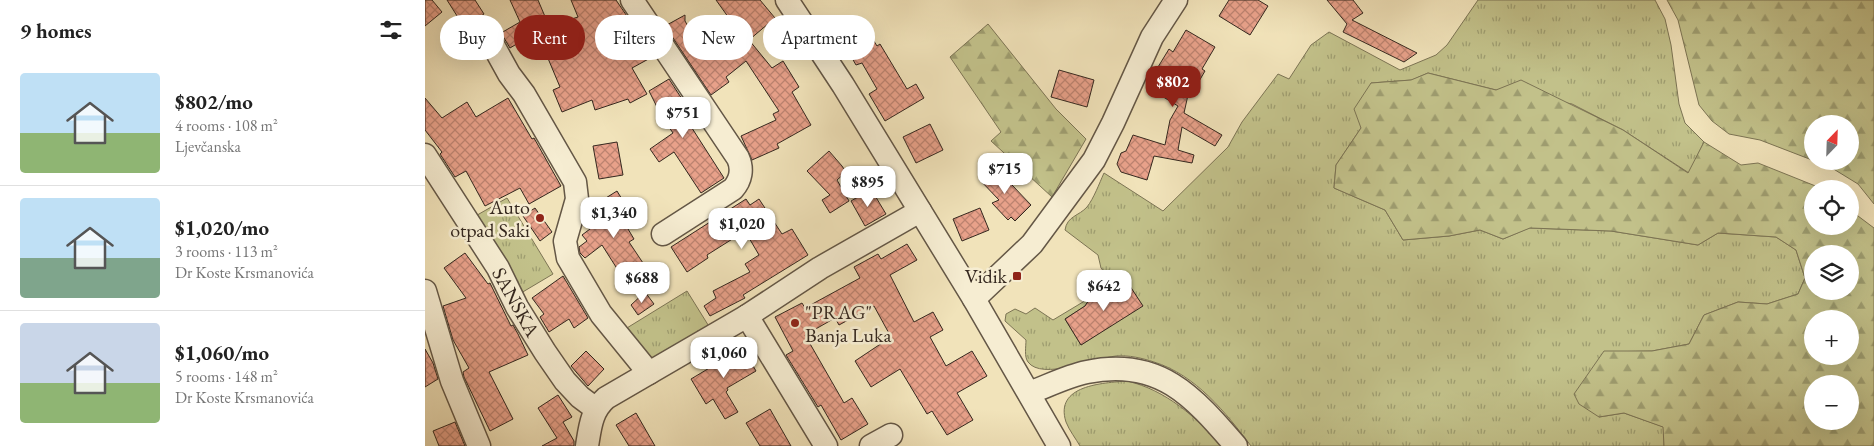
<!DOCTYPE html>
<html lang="en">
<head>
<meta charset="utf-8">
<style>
  body { margin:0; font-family:"EB Garamond",serif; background:#f2f2f2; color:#222; height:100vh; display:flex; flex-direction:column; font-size:19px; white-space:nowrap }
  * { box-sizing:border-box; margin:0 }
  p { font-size:16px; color:#767676 }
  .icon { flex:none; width:28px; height:28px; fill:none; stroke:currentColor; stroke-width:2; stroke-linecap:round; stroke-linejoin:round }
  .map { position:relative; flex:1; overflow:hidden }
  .side { display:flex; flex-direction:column; background:#fff; width:425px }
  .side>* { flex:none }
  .guide { position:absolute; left:15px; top:15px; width:475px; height:45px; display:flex; gap:10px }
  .needle { width:32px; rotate:23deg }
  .controls { position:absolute; left:1379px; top:115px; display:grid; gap:10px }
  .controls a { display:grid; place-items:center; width:55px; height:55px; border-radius:50%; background:#fff; box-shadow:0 5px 20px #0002; font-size:25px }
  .price { position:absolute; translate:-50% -42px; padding:0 11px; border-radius:10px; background:#fff; color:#222; font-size:16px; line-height:32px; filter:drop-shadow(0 1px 2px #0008) }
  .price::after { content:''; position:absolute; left:50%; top:30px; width:15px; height:11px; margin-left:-8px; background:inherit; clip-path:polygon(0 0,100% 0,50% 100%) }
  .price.selected { background:#8f2418; color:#fff }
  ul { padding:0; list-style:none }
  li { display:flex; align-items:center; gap:15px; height:125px; padding:0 20px }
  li+li { border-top:1px solid #e0e0e0 }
  li span { display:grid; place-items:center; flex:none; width:140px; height:100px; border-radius:5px; color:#555 }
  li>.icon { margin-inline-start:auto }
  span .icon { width:60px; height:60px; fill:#fffc; stroke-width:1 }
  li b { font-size:21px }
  h2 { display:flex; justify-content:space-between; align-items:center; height:60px; padding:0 20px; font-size:21px }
  .pill { padding:0 18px; border-radius:22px; background:#fff; box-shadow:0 5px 20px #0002; font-size:18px; line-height:45px }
  .pill.selected { background:#8f2418; color:#fff }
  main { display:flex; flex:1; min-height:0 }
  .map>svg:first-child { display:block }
  .grass { fill:url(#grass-tufts); stroke:#7c7454; fill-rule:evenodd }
  .forest { fill:url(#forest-firs); stroke:#7c7454; fill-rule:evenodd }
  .building { fill:url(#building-cross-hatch); stroke:#35281f }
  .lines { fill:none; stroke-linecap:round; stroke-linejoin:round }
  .minor-casing { stroke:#645746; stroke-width:25 }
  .minor { stroke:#f6edd2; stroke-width:22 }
  .poi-dot { fill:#8f2418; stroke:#f6edd2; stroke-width:2 }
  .labels { text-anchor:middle; stroke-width:5; stroke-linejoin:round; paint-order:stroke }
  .poi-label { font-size:20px; fill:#35281f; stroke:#f6edd2; text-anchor:end }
  .street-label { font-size:20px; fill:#35281f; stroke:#f6edd2 }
</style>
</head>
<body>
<main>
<section class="side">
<h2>9 homes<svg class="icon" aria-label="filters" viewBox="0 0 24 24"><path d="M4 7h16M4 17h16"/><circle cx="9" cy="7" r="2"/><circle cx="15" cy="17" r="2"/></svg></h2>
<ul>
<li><span style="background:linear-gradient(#bfe0f5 60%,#8fb573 0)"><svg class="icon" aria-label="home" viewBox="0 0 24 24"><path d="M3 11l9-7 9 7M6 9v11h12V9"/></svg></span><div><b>$802/mo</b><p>4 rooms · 108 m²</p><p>Ljevčanska</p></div></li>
<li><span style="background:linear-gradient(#bfe0f5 60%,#7fa58c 0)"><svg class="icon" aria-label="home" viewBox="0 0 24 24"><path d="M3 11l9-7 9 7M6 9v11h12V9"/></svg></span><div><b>$1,020/mo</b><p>3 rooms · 113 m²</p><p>Dr Koste Krsmanovića</p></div></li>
<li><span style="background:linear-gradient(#c9d6e8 60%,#8fb573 0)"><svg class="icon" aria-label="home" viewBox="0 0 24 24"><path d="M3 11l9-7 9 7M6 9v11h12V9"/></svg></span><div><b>$1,060/mo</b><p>5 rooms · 148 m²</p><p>Dr Koste Krsmanovića</p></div></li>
</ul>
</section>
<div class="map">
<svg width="1449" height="446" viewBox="0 0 1449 446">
  <defs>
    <pattern id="grass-tufts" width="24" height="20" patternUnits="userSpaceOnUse" patternTransform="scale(1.25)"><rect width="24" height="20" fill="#c2c18a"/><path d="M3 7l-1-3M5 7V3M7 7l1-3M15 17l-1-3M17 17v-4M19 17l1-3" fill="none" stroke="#9e9d70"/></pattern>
    <pattern id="forest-firs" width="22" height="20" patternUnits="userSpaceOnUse" patternTransform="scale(1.25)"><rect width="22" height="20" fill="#c2c18a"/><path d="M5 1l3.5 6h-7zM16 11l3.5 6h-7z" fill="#9e9d70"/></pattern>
    <pattern id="building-cross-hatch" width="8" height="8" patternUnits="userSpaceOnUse" patternTransform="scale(1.25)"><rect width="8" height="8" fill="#e8a18a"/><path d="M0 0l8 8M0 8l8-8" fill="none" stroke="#bd8370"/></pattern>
  </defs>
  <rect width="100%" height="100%" fill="#f1e3ba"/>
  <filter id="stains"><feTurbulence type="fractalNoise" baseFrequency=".004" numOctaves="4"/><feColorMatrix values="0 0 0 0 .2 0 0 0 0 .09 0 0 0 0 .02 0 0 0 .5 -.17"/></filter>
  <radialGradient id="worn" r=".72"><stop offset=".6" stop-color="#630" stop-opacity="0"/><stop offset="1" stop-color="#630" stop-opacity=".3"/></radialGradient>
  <g class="grass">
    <path d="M1053,0H1230L1240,19L1246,45L1254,104L1260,123L1279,142L1264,173L1198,130L1147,104L1071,90L1003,73L987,80L946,83L936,128L911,165L909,188L960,210L978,240L1024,236L1055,230L1078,239L1104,228L1186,231L1273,245L1293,233L1351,237L1371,250L1380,278L1373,294L1342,304L1313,302L1279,315L1264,344L1227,351L1179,352L1174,417L1199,413L1239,427V446H826C801,413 771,375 729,362C717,358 704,355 691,356C671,358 617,381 603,362C599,357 601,346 601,340L580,321L581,314L590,309L601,314L610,308L628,320L658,302L684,278L676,268L673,255L640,230C642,216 654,216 662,207C669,198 674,184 679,173L738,211L803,147L817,122L853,74L864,79L886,45L904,32L975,70L1011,55L1022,45ZM700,280L717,305L656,345L640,319L660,306L666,297L681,292Z"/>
    <polygon points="82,198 128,274 91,296 47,218"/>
    <polygon points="262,291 285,328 230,359 224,358 197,331"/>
    <path d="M702,381C741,390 771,417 797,446H655C651,439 644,430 641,422C629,385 678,383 702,381Z"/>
  </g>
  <g class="forest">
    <polygon points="1242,0 1449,0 1449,204 1433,184 1402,165 1390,161 1425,161 1425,124 1388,124 1387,160 1335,140 1304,134 1287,121 1274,105 1253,20"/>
    <polygon points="563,24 631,109 661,139 627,197 566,141 576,132 525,57"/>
    <path d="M1003,73L1071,90L1096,80L1198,130L1263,173L1279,142L1316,165L1333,163L1398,189H1388V226H1425V210L1449,228V446H1239L1238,427L1199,413L1174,417L1154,404L1149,394L1179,351H1227L1264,344L1279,315L1313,302L1342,304L1373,294L1380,278L1371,250L1351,237L1293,233L1273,245L1186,231L1105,228L1078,239L1055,230L1024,236L978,240L960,210L909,188L911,165L936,128L929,109L946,83L986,80ZM1388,254H1425V291H1388ZM1388,319H1425V356H1388ZM1388,384H1425V421H1388Z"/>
  </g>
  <g class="building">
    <polygon points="0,0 7,0 17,12 0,26"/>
    <polygon points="22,0 50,0 59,14 39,27"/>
    <polygon points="85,0 113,0 124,26 153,17 146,0 191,0 229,56 207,68 222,94 205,103 203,99 170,110 167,100 137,112 128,90 135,87 122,56 114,59 105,36 85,48 76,33 95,22"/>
    <polygon points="291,0 335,0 350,18 324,40 347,68 358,61 374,87 367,92 386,125 352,144 354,148 327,160 316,136 351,120 348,114 354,111 321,61 301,77 304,82 286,95 240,26 260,15 260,21 277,51 280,48 282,51 311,28"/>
    <polygon points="804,0 833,0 843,6 825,35 794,16"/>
    <polygon points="902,0 928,0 938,13 927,20 992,53 979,62 918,32 922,24"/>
    <polygon points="442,30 452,46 455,44 482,89 491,84 499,98 460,121 444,94 452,89 437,63 431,65 419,44"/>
    <polygon points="761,30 790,47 777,69 780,71 770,88 767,87 763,95 759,113 797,135 790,146 757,127 753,150 769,155 767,163 729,156 722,180 696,172 692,164 696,153 701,151 708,135 740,145 745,120 753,106 727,90 739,70 733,67 744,49 748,52"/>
    <polygon points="634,70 669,80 662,107 626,97"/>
    <polygon points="244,79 257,99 253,101 268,122 265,125 299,178 276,193 249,152 234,162 225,149 248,133 237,117 224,91"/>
    <polygon points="0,98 17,118 42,102 51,117 83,98 107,139 109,138 136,186 104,204 95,188 60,206 41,171 30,177 15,154 17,152 0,130"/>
    <polygon points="505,124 518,150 491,163 478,137"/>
    <polygon points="192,142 198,175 174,179 168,146"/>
    <polygon points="404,151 417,166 421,172 412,180 424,201 405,213 397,200 405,195 382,171"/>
    <polygon points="568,165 606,205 590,221 586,217 583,220 567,203 574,200 554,179"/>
    <polygon points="446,189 461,214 440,226 426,201"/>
    <polygon points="192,191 206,214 197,219 209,239 204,242 218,263 210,268 219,280 205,289 177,245 160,258 155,253 154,247 162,241 157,235 177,220 168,206"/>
    <polygon points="321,199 325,205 334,199 357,234 367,229 383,255 318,295 320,298 285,316 279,306 291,298 288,291 325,272 320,264 334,255 320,231 282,255 283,258 262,272 246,247"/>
    <polygon points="110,208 127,232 115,241 98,216"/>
    <polygon points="555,208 564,230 537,241 528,219"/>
    <polygon points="482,244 492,260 465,275 489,322 508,312 518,330 505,337 521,366 547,351 562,376 532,393 548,420 522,435 507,411 502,414 475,369 446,387 430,361 466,337 449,306 414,325 410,318 380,335 419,403 427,398 443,424 416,440 396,405 393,407 361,355 368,351 350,317 377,303 380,308 435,278 429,267 453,254 456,259"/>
    <polygon points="40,253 63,284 65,283 86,326 88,325 93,334 103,355 64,372 88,419 65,431 39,377 38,372 44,368 28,340 18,306 41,298 19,268"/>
    <polygon points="138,276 163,318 149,328 144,319 124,332 115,317 119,314 107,298"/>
    <polygon points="701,280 718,306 656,345 640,319 660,306 666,297 681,292"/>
    <polygon points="220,292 229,304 213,315 206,305"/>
    <polygon points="315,343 331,371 302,388 303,390 301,392 313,412 300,419 288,399 281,404 266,379 296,361 293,356"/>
    <polygon points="0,349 8,363 13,379 0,387"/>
    <polygon points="161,351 179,369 163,386 146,366"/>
    <polygon points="133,395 147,417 138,422 149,441 149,446 117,446 132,438 113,408"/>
    <polygon points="345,409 366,446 335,446 321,423"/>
    <polygon points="211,413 230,446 204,446 191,425"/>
    <polygon points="30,422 40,446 14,446 8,431"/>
  </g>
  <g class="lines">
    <g class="minor-casing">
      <g id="minor">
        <path d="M207,0L313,158C318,169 316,180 308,189L238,234"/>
        <polyline points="362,0 418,85 549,299 634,446"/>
        <polyline points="63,36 84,74 99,94 150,182 152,199 140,241 143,258 176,314 224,373"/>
        <polyline points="0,155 73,268 92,307 120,352 140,381 155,397 171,409"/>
        <polyline points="0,291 27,381 54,446"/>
        <polyline points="549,299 607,244 669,160 688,123 727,37 751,0"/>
        <polyline points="322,316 401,446"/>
        <path d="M604,393C623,386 642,376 662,372C734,357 768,396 811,446"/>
        <path d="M162,446C165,428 166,411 181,398L322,316L395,268L495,211"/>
        <polyline points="446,446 466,435"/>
      </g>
    </g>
    <use href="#minor" class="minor"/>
  </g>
  <g class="poi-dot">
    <circle cx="115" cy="218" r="5"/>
    <rect x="587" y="271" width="10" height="10" rx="2.5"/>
    <circle cx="370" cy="323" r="5"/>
  </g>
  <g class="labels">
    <g class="poi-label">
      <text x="105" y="214">Auto<tspan x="105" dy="23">otpad Saki</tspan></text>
      <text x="582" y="283">Vidik</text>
      <text x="380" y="319" text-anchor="start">"PRAG"<tspan x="380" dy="23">Banja Luka</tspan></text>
    </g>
    <g class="street-label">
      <text transform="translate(91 302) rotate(61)" y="7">SANSKA</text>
    </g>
  </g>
  <rect width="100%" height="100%" filter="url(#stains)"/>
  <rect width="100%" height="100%" fill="url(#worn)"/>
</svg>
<div class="controls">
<a><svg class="needle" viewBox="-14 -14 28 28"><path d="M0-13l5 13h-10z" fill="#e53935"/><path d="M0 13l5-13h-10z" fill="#767676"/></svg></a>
<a><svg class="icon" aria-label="locate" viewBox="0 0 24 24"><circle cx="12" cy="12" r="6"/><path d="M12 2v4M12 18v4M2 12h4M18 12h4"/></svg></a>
<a><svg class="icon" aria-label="layers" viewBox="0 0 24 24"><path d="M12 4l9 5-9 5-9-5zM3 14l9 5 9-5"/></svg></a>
<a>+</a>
<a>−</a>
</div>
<b class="price selected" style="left:748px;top:108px">$802</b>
<b class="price" style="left:258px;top:139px">$751</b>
<b class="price" style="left:580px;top:195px">$715</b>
<b class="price" style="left:443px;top:208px">$895</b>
<b class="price" style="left:189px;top:239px">$1,340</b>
<b class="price" style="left:317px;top:250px">$1,020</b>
<b class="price" style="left:217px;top:304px">$688</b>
<b class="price" style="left:679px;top:312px">$642</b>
<b class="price" style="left:299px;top:379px">$1,060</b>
<div class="guide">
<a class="pill">Buy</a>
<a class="pill selected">Rent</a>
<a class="pill">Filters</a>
<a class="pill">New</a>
<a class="pill">Apartment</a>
</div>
</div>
</main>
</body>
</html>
